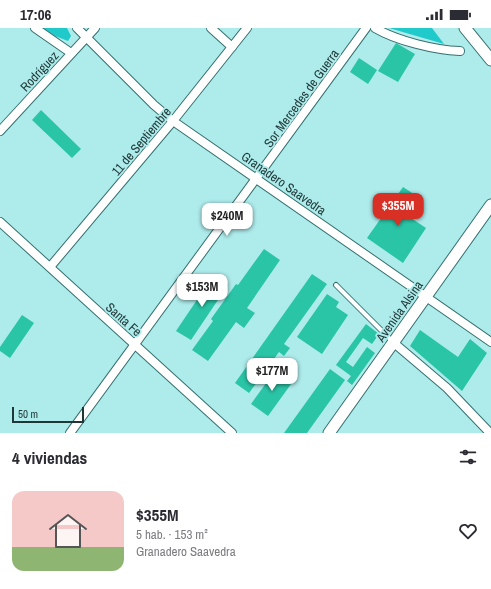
<!DOCTYPE html>
<html lang="es">
<head>
<meta charset="utf-8">
<style>
  body { margin:0; font-family:"Archivo Narrow",sans-serif; background:#f7f7f7; color:#2b2b33; height:100vh; display:flex; flex-direction:column; font-size:15px; white-space:nowrap }
  * { box-sizing:border-box; margin:0 }
  p { font-size:13px; color:#7c7c81 }
  .icon { flex:none; width:22px; height:22px; fill:none; stroke:currentColor; stroke-width:2; stroke-linecap:round; stroke-linejoin:round }
  .map { position:relative; height:405px; overflow:hidden }
  .side { display:flex; flex-direction:column; background:#fff; flex:1 }
  .side>* { flex:none }
  .scale { position:absolute; left:12px; bottom:10px; width:72px; box-sizing:border-box; padding-left:4px; border:2px solid #1f3737; border-top:0; font-size:11px; line-height:14px; white-space:nowrap; color:#1f3737; -webkit-text-stroke:3px #aeebeb; paint-order:stroke }
  .price { position:absolute; translate:-50% -34px; padding:0 9px; border-radius:8px; background:#fff; color:#222; font-size:13px; line-height:26px; filter:drop-shadow(0 1px 2px #0008) }
  .price::after { content:''; position:absolute; left:50%; top:24px; width:12px; height:9px; margin-left:-6px; background:inherit; clip-path:polygon(0 0,100% 0,50% 100%) }
  .price.on { background:#d93025; color:#fff }
  ul { padding:0; list-style:none }
  li { display:flex; align-items:center; gap:12px; height:100px; padding:0 12px }
  li+li { border-top:1px solid #e1e1e2 }
  li span { display:grid; place-items:center; flex:none; width:112px; height:80px; border-radius:12px; color:#555 }
  li>.icon { margin-inline-start:auto }
  span .icon { width:48px; height:48px; fill:#fffc; stroke-width:1 }
  li b { font-size:17px }
  h2 { display:flex; justify-content:space-between; align-items:center; height:48px; padding:0 12px; font-size:17px }
  .status { display:flex; justify-content:space-between; align-items:center; height:28px; padding:0 20px; background:#fff; direction:ltr }
  .status svg { height:11px; fill:currentColor }
  .map>svg:first-child { display:block }
  .green { fill:#20c9ca }
  .building { fill:#2ac5a7 }
  .lines { fill:none; stroke-linecap:round; stroke-linejoin:round }
  .lane-casing { stroke:#357070; stroke-width:6 }
  .street-casing { stroke:#357070; stroke-width:10 }
  .secondary-casing { stroke:#357070; stroke-width:13 }
  .lane { stroke:#fff; stroke-width:4 }
  .street { stroke:#fff; stroke-width:8 }
  .secondary { stroke:#fff; stroke-width:11 }
  .labels { text-anchor:middle; stroke-width:3.5; stroke-linejoin:round; paint-order:stroke }
  .street-label { font-size:13px; fill:#1f3737; stroke:#aeebeb }
</style>
</head>
<body>
<div class="status"><b>17:06</b><svg viewBox="0 0 49 12"><path d="M0 12V9h3v3zM5 12V6h3v6zM10 12V3h3v9zM15 12V0h3v12zM26 1h20v11H26zM47 4h2v5h-2z"/></svg></div>
<div class="map">
<svg width="491" height="405" viewBox="0 0 491 405">
  <rect width="100%" height="100%" fill="#aeebeb"/>
  <g class="green">
    <polygon points="43,0 67,0 71,8 68,13 55,8"/>
    <polygon points="389,0 432,0 444,16"/>
  </g>
  <g class="building">
    <polygon points="396,15 415,26 398,54 378,43"/>
    <polygon points="359,30 377,42 368,56 350,44"/>
    <polygon points="41,82 81,121 72,130 32,92"/>
    <polygon points="403,159 420,170 408,188 426,200 403,235 367,210"/>
    <polygon points="264,221 280,232 247,280 255,285 244,300 236,294 208,333 192,322 213,293 211,291 236,256 238,257"/>
    <polygon points="312,246 327,256 284,316 290,320 284,328 279,324 249,365 235,355"/>
    <polygon points="213,248 228,257 191,312 176,303"/>
    <polygon points="327,266 339,274 336,279 348,287 322,326 297,309"/>
    <polygon points="22,287 34,295 10,330 0,323 0,319"/>
    <polygon points="366,296 379,306 372,316 363,310 346,334 353,339 367,319 375,325 352,357 347,353 351,348 336,337"/>
    <polygon points="420,302 458,329 470,311 487,325 462,363 410,318"/>
    <polygon points="277,340 294,352 268,388 251,376"/>
    <polygon points="330,341 345,352 307,405 284,405"/>
  </g>
  <g class="lines">
    <g class="lane-casing">
      <polyline id="lane" points="336,257 392,313"/>
    </g>
    <g class="street-casing">
      <g id="street">
        <polyline points="35,0 71,25"/>
        <polyline points="77,0 154,77 173,93 491,314"/>
        <polyline points="211,0 232,19"/>
        <path d="M375,0C397,13 435,22 460,23"/>
        <polyline points="0,103 95,0"/>
        <polyline points="0,194 232,405"/>
        <polyline points="50,239 173,93 247,0"/>
        <polyline points="394,315 447,360 490,405"/>
        <polyline points="70,405 366,0"/>
      </g>
    </g>
    <g class="secondary-casing">
      <g id="secondary">
        <polyline points="465,0 491,32"/>
        <polyline points="329,405 491,177"/>
      </g>
    </g>
    <use href="#lane" class="lane"/>
    <use href="#street" class="street"/>
    <use href="#secondary" class="secondary"/>
  </g>
  <g class="labels">
    <g class="street-label">
      <text transform="translate(39 43) rotate(-47)" y="5">Rodríguez</text>
      <text transform="translate(301 70) rotate(-54)" y="5">Sor Mercedes de Guerra</text>
      <text transform="translate(141 113) rotate(-50)" y="5">11 de Septiembre</text>
      <text transform="translate(284 155) rotate(35)" y="5">Granadero Saavedra</text>
      <text transform="translate(399 283) rotate(-55)" y="5">Avenida Alsina</text>
      <text transform="translate(124 291) rotate(42)" y="5">Santa Fe</text>
    </g>
  </g>
</svg>
<div class="scale">50 m</div>
<b class="price on" style="left:398px;top:199px">$355M</b>
<b class="price" style="left:227px;top:209px">$240M</b>
<b class="price" style="left:202px;top:280px">$153M</b>
<b class="price" style="left:272px;top:364px">$177M</b>
</div>
<section class="side">
<h2>4 viviendas<svg class="icon" aria-label="filters" viewBox="0 0 24 24"><path d="M4 7h16M4 17h16"/><circle cx="9" cy="7" r="2"/><circle cx="15" cy="17" r="2"/></svg></h2>
<ul>
<li><span style="background:linear-gradient(#f6c9c9 70%,#8fb573 0)"><svg class="icon" aria-label="home" viewBox="0 0 24 24"><path d="M3 11l9-7 9 7M6 9v11h12V9"/></svg></span><div><b>$355M</b><p>5 hab. · 153 m²</p><p>Granadero Saavedra</p></div><svg class="icon" aria-label="heart" viewBox="0 0 24 24"><path d="M12 20l-8-8c-3-5 5-10 8-4 3-6 11-1 8 4z"/></svg></li>
</ul>
</section>
</body>
</html>
